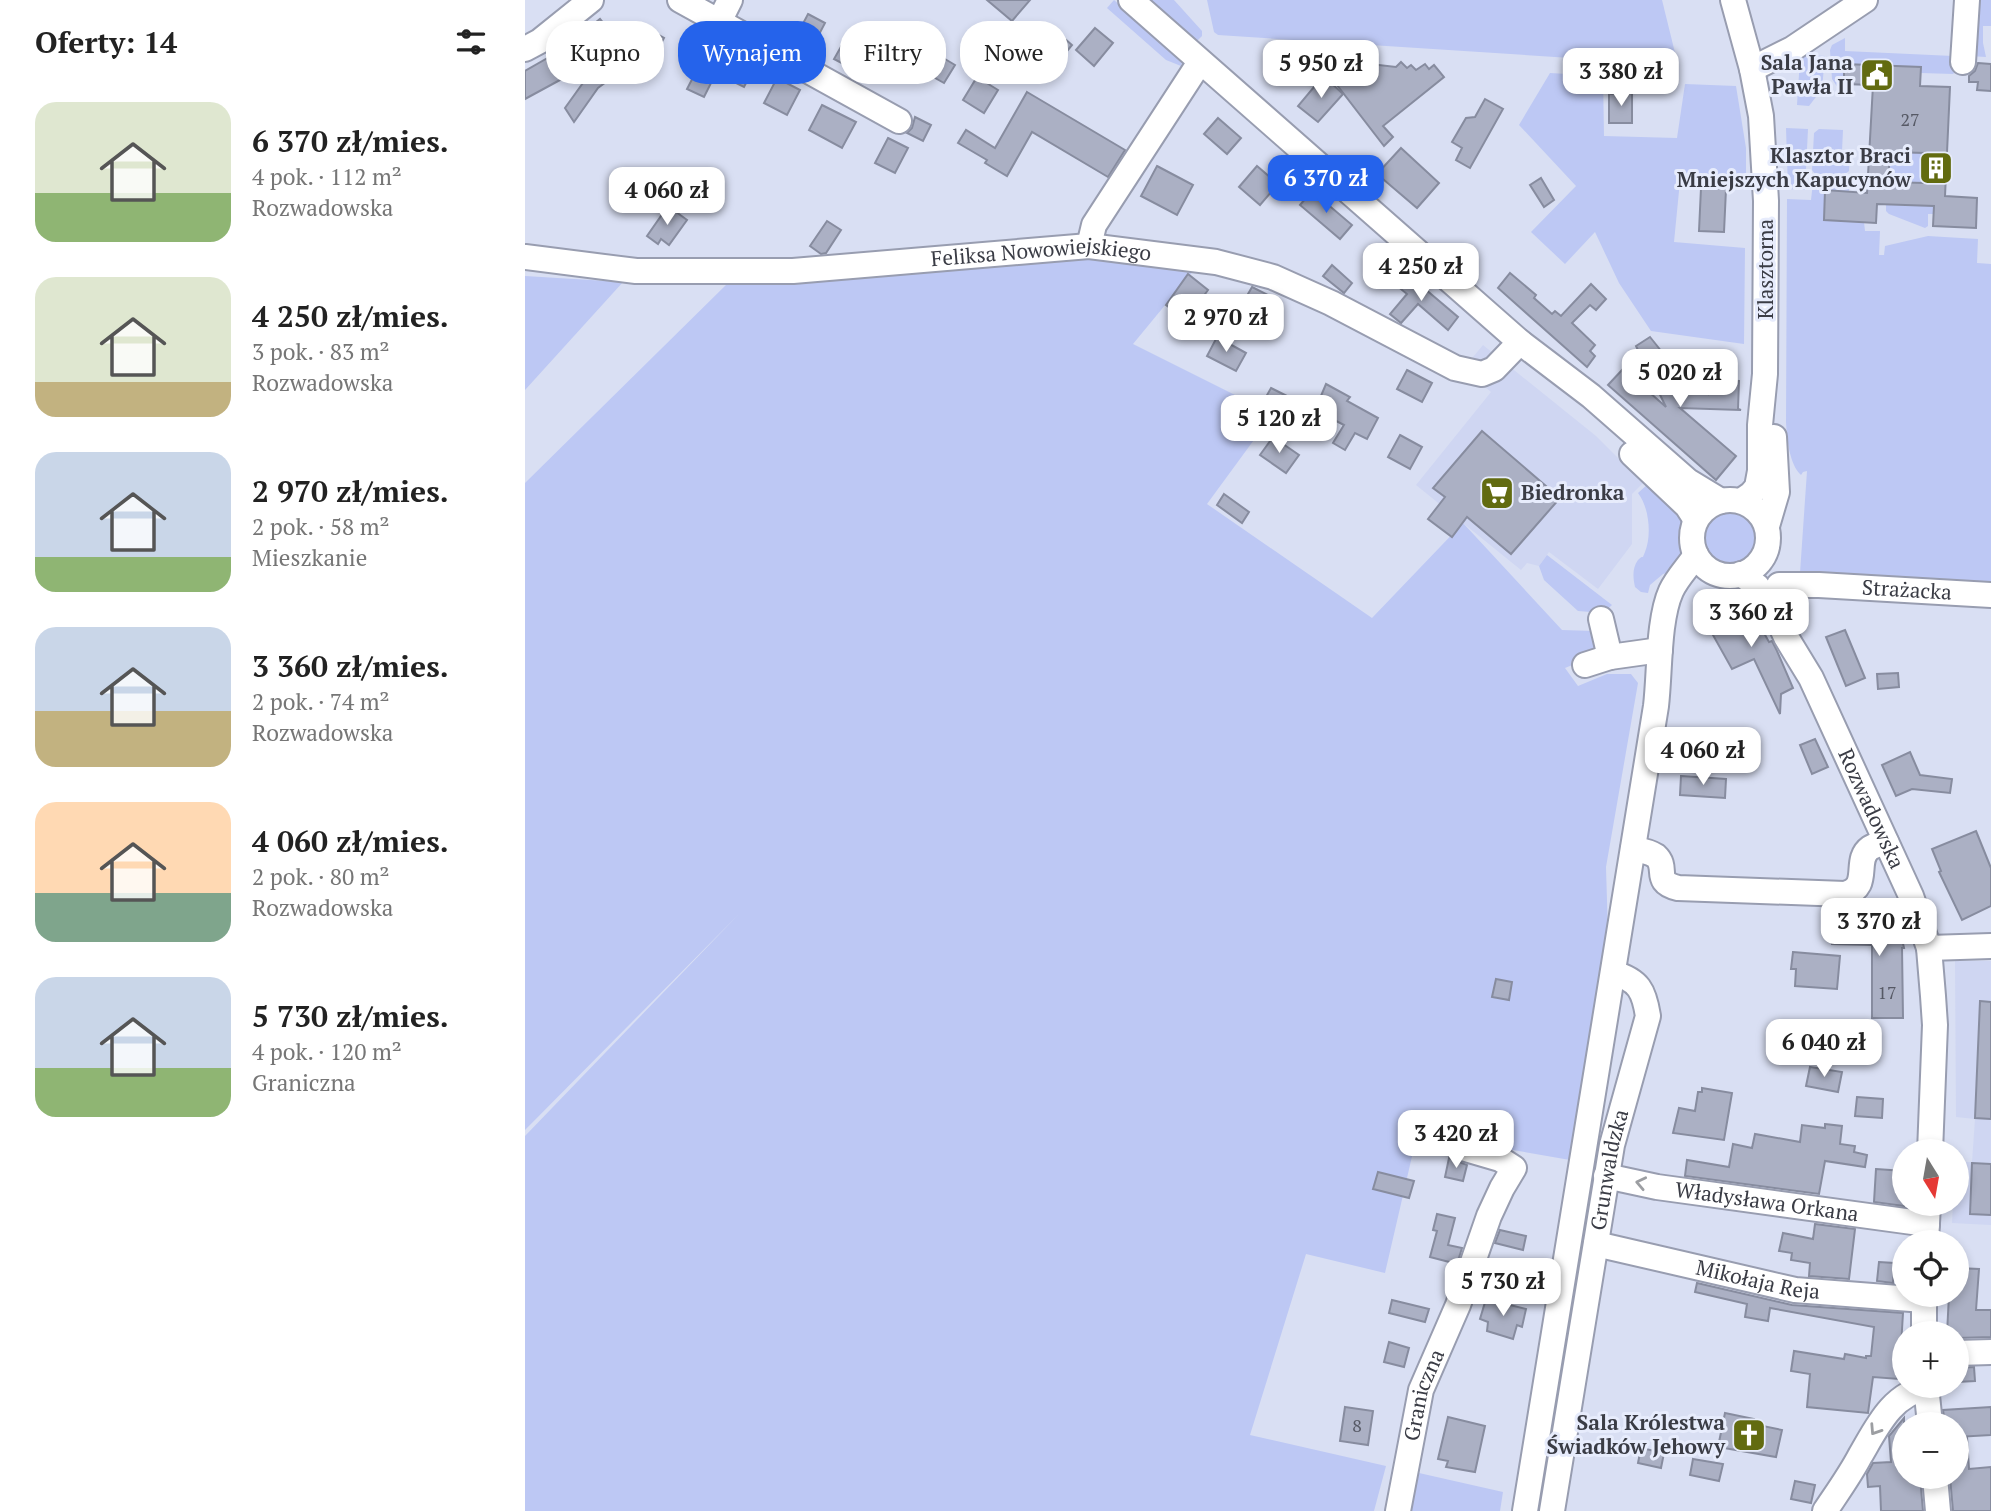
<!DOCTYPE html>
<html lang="pl">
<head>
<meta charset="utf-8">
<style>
  body { margin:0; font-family:"PT Serif",serif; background:#f2f2f2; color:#222; height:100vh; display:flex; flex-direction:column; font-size:26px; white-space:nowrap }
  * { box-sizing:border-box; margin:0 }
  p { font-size:23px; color:#767676 }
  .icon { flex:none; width:38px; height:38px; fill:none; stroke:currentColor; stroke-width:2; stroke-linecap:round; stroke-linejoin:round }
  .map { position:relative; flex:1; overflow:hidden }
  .details { display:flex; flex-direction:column; background:#fff; width:525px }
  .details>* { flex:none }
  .guide { position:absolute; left:21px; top:21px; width:665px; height:63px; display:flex; gap:14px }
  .needle { width:46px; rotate:169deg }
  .tools { position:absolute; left:1367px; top:1139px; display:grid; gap:14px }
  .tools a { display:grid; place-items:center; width:77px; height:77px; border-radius:50%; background:#fff; box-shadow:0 4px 10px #0003; font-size:35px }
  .price { position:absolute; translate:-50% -60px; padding:0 16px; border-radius:14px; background:#fff; color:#222; font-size:23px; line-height:46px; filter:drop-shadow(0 2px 4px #0008) }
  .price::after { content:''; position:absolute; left:50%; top:42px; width:21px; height:16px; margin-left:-10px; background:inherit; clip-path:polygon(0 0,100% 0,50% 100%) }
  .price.selected { background:#2563eb; color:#fff }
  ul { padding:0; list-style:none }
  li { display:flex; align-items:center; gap:21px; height:175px; padding:0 35px }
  li span { display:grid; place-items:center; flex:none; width:196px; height:140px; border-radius:21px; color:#555 }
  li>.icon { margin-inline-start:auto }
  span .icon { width:84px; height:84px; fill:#fffc; stroke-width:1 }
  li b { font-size:30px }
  h2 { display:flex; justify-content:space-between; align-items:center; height:84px; padding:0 35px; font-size:30px }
  .pill { padding:0 24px; border-radius:28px; background:#fff; box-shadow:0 4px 10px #0003; font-size:24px; line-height:63px }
  .pill.selected { background:#2563eb; color:#fff }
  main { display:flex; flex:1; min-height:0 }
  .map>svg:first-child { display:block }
  .built { fill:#cfd6f2 }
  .green { fill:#bdc8f4 }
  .building { fill:#abb0c4; stroke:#878c9f; stroke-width:2; fill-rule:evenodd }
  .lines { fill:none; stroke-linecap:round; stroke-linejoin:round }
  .minor-casing { stroke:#989db0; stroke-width:28 }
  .minor { stroke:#fff; stroke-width:24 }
  .oneway { stroke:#9c9ea2 }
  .labels { text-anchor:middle; stroke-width:6; stroke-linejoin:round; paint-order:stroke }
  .number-label { font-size:18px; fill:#565965 }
  .poi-label { font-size:21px; font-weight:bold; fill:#3a3c45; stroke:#e7ecfc; text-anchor:end }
  .street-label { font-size:21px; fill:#3a3c45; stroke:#e7ecfc }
</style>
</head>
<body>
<main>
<section class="details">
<h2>Oferty: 14<svg class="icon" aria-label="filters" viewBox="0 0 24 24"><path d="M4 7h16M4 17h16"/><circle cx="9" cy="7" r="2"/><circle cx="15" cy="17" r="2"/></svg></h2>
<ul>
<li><span style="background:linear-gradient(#dfe7d0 65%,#8fb573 0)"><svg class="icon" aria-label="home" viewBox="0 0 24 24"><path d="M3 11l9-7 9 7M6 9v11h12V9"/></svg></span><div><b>6 370 zł/mies.</b><p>4 pok. · 112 m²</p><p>Rozwadowska</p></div></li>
<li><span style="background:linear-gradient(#dfe7d0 75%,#c2b280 0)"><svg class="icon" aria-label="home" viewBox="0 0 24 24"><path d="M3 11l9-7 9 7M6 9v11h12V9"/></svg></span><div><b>4 250 zł/mies.</b><p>3 pok. · 83 m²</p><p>Rozwadowska</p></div></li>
<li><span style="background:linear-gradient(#c9d6e8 75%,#8fb573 0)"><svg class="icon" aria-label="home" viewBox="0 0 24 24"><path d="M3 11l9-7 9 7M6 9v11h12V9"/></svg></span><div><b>2 970 zł/mies.</b><p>2 pok. · 58 m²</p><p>Mieszkanie</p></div></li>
<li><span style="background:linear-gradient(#c9d6e8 60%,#c2b280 0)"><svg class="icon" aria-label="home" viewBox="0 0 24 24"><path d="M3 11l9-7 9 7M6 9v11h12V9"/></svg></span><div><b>3 360 zł/mies.</b><p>2 pok. · 74 m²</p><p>Rozwadowska</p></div></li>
<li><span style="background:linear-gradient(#ffd9b3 65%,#7fa58c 0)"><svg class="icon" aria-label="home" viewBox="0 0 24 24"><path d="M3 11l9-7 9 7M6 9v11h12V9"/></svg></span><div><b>4 060 zł/mies.</b><p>2 pok. · 80 m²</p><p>Rozwadowska</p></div></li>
<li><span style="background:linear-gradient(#c9d6e8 65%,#8fb573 0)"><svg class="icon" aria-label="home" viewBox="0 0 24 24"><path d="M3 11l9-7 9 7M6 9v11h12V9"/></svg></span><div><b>5 730 zł/mies.</b><p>4 pok. · 120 m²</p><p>Graniczna</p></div></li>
</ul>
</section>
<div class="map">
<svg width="1466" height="1511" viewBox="0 0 1466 1511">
  <rect width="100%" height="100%" fill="#d9dff3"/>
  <g class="built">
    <polygon points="958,345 1071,436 1118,483 1107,494 1107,544 1073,589 1024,552 1014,566 1002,563 996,570 891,485 966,392 938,369"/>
    <polygon points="1430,961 1466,961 1466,1225 1427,1223 1428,1204 1432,1204 1432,1162 1447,1162 1450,1119 1431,1117"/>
  </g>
  <g class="green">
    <polygon points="589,0 650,53 657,63 656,66 641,60 582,8"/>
    <polygon points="620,0 649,0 677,31 677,36 671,42"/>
    <polygon points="682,0 1137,0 1153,65 693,35 689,32"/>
    <polygon points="1448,0 1466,0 1466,26 1458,26 1458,43 1461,57 1444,56"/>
    <polygon points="1320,38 1320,51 1428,56 1432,70 1428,74 1396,73 1395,67 1320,64 1320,88 1313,88 1307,79 1305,50 1307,45"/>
    <polygon points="1280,55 1300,56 1297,89 1284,106 1272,105 1275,59"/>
    <polygon points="1025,73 1078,76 1079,136 1152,138 1160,84 1211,86 1221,148 1221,185 1155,181 1149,242 1220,248 1219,344 1126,331 1094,283 1070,232 1040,264 1006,232 1051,186 994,125"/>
    <polygon points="1261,128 1283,129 1280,190 1263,189"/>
    <polygon points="1294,129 1318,130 1317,151 1325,152 1324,171 1320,174 1290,174 1287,170 1289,133"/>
    <polygon points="1365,152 1400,153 1399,183 1363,182"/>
    <path d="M1288,182H1323L1324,191H1300L1299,220L1339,222L1340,231H1355L1354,255H1359L1360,246L1403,236L1453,239L1452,263L1466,264V582L1275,573L1282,471L1278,472L1276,475C1264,464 1262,438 1261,422L1262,199L1286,200Z"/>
    <polygon points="1361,204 1409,206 1409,214 1403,214 1403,226 1400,228 1364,214 1361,211"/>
    <polygon points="556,259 609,264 678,259 608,344 748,414 682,504 847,618 938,523 1037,630 1069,631 1077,653 1040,668 1053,686 1082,674 1106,674 1113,683 1081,867 1083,935 1045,1160 931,1140 914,1156 888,1152 860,1273 781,1254 725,1435 861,1466 849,1511 0,1511 0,1136 214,914 0,1130 0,483 203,283 331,278 460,263"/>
    <polygon points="0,276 98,282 0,390"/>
    <path d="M1123,484C1153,512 1177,526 1152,570L1138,574L1125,585L1123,593L1116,592L1110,587C1108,578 1107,568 1113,560C1120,553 1116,562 1120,552C1127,535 1124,507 1113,493Z"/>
    <circle cx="1205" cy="539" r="26"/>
    <polygon points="1022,555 1087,605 1078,613 1053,611 1019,580 1014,566"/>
    <polygon points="894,1473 978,1492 975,1511 886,1511"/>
  </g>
  <g class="building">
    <polygon points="462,0 505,0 487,21"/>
    <polygon points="283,14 300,23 288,46 271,37"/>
    <polygon points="75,19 88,35 88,40 67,57 55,40 55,35"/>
    <polygon points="368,28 430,65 419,83 380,61 378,64 355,50"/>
    <polygon points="570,28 588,43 569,66 551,50"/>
    <polygon points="125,30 139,38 123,68 109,61"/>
    <polygon points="530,30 547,45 537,57 519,42"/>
    <polygon points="166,31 230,66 219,87 191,73 179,97 162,89 176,62 155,51"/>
    <polygon points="322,36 341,46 328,69 309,59"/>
    <polygon points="33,52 46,74 0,99 0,71"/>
    <polygon points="876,62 882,68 886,65 891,70 900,64 904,69 909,65 919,77 858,126 868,137 859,146 812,85 845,64 871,67"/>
    <polygon points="1453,63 1466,64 1466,91 1452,90 1453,82 1444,82 1444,76 1450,71"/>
    <path d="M1319,64L1396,67L1395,86L1425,87L1420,196L1452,198L1451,228L1408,226L1409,206L1352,204L1351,223L1299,220L1300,190L1342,193L1348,85L1319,84ZM1365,152L1400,153L1399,183L1363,182Z"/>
    <polygon points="75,66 85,79 73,88 49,122 40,108 63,76"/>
    <polygon points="452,77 473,90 459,113 438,100"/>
    <polygon points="252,78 275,90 262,115 239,103"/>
    <polygon points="794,81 804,81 818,94 793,122 773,106"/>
    <polygon points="502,92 600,150 583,177 507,132 482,176 460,163 462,160 433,143 441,130 470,148"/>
    <polygon points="1107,93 1107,123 1084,123 1084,94"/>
    <polygon points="960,99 978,109 945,168 931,160 937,148 927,142 941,118 950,117"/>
    <polygon points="297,105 331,122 317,148 284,130"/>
    <polygon points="390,117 406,125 398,141 382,133 387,128"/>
    <polygon points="693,118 716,138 702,154 679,134"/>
    <polygon points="363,138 383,148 370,173 350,163"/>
    <polygon points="876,148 914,183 892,208 852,174"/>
    <polygon points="632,166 668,185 652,215 616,196"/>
    <polygon points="732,166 753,184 735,205 714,187"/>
    <polygon points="1016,178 1029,200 1019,207 1005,185"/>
    <polygon points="1176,188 1201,189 1199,232 1174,231"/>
    <polygon points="787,191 827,225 815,239 775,205"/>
    <polygon points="143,206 162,220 144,245 136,239 133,244 122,236"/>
    <polygon points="302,221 316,230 301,253 296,254 285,246"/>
    <polygon points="807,265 827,283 819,293 798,276"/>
    <polygon points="880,272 933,317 923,330 893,304 876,323 865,314 882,294 870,284"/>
    <polygon points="985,273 1011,295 1009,298 1027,314 1030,311 1036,316 1066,284 1081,299 1071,310 1065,305 1047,323 1070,345 1065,351 1070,356 1062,367 973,288"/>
    <polygon points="663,274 683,290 661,320 641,305"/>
    <polygon points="727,287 753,300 744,316 719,301"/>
    <polygon points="692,337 721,353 711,371 682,356"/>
    <polygon points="1125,337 1141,357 1137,360 1151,380 1183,394 1184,380 1214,381 1213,409 1216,410 1155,408 1211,456 1191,480 1083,385 1098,369 1141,407 1111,346"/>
    <polygon points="882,370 907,383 897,402 872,389"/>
    <polygon points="801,384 825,397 822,401 853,418 842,439 830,433 820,450 808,443 819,425 790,410"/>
    <polygon points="746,388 764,397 755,414 737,404"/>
    <polygon points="957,431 1035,498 986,554 942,517 927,537 903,519 920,497 908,488"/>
    <polygon points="875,435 897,447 885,469 863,457"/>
    <polygon points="748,437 774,455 761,473 735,455"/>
    <polygon points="699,494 724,512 717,523 692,505"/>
    <polygon points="1221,601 1244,642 1247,641 1252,651 1268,688 1256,694 1255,714 1229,659 1207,669 1184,628 1200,619 1197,615"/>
    <polygon points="1320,630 1340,678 1321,686 1301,637"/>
    <polygon points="1373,673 1374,687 1353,689 1352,674"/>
    <polygon points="1290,739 1303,767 1287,774 1275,745"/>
    <polygon points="1196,744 1227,745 1227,759 1196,757"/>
    <polygon points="1385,752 1395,775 1427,779 1425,793 1387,789 1371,796 1357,765"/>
    <polygon points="1156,776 1201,779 1200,798 1155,795"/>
    <polygon points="1451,831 1466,868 1466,906 1437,920 1414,872 1416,871 1407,849"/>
    <polygon points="1371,912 1379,948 1377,948 1378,1018 1347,1018 1347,945 1307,944 1311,917 1339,918"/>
    <polygon points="1268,952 1315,956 1312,989 1270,986 1271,969 1266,969"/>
    <polygon points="971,979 987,982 984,1000 967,997"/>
    <polygon points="1455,1001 1466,1002 1466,1119 1450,1118"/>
    <polygon points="1285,1067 1317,1072 1313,1092 1281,1086"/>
    <polygon points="1177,1088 1207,1093 1199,1140 1148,1133 1154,1108 1170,1111 1173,1092 1177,1092"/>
    <polygon points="1332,1097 1358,1099 1357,1118 1330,1116"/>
    <polygon points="1300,1124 1317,1126 1315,1144 1330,1146 1329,1152 1342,1155 1340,1167 1300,1161 1294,1194 1160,1176 1162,1160 1204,1167 1208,1144 1227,1148 1230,1134 1275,1142 1277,1125 1300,1128"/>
    <polygon points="924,1158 942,1165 938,1181 920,1177"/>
    <polygon points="1447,1163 1466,1164 1466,1215 1445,1214"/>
    <polygon points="1351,1169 1379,1171 1379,1206 1349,1202"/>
    <polygon points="853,1172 889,1181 884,1198 848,1189"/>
    <polygon points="912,1214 930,1218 923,1245 937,1248 932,1264 905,1257 912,1231 908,1230"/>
    <polygon points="1290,1224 1330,1229 1324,1279 1284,1276 1285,1263 1266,1260 1267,1253 1254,1251 1258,1233 1288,1239"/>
    <polygon points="975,1230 1001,1236 998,1250 970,1243"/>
    <polygon points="1354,1262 1369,1263 1368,1283 1352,1281"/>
    <polygon points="1432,1268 1454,1269 1451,1310 1466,1310 1466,1337 1432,1338 1432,1334 1422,1334 1424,1295 1432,1295"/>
    <polygon points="1172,1283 1267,1305 1378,1313 1374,1379 1348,1377 1343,1413 1282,1407 1285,1374 1266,1371 1269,1351 1319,1359 1320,1354 1341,1358 1341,1356 1346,1356 1349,1327 1245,1308 1243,1321 1220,1317 1222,1304 1170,1292"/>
    <polygon points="961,1299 1001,1309 997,1327 992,1325 988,1339 962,1331 963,1322 955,1319"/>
    <polygon points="867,1300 904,1309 900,1322 864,1313"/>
    <polygon points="864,1342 884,1348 879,1367 859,1362"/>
    <polygon points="1449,1367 1450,1381 1432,1382 1432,1368"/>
    <polygon points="820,1407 848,1411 843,1445 815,1441"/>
    <polygon points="1466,1407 1466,1435 1432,1437 1432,1424 1420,1424 1418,1410"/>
    <polygon points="1200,1413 1229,1419 1228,1424 1257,1430 1251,1457 1193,1447"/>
    <polygon points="923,1417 960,1426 950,1472 921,1467 923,1461 913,1459"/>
    <polygon points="1379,1418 1379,1477 1395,1477 1398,1511 1356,1511 1355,1486 1343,1487 1342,1474 1348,1463 1366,1462 1364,1436"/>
    <polygon points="1432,1437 1442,1437 1444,1469 1466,1467 1466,1511 1428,1511 1425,1477 1432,1477"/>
    <polygon points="1116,1448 1139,1453 1136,1468 1113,1463"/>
    <polygon points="1168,1459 1198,1464 1194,1481 1165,1475"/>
    <polygon points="1270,1481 1290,1485 1286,1503 1266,1499"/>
  </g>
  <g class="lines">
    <g class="minor-casing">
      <g id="minor">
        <polyline points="155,0 374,121"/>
        <polyline points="606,0 995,342 1066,396 1163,481 1196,501"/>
        <polyline points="1208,0 1227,69 1236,116 1241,201 1240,374 1235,425 1235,471 1232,487 1226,494 1216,501"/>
        <polyline points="194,22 205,0"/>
        <polyline points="0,49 15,41 66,0"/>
        <polyline points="1438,62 1442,0"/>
        <polyline points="1227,69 1267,49 1340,0"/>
        <polyline points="564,246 569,225 675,62"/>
        <path id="s1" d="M0,257L111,271H268L564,246L691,262L748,277L806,303L930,368L957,374L969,369L995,342"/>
        <polyline points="1107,454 1162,506 1171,520"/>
        <circle cx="1205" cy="538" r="38"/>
        <polyline points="1242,526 1252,492 1249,437"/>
        <path id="s2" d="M1216,574L1232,586L1247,606L1261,637L1286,678L1386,896L1404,948L1408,996L1410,1025L1405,1152"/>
        <path id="s3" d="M1254,585H1294L1466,595"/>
        <polyline points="1076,619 1085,657 1135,650"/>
        <polyline points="1060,665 1085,657"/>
        <path d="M1108,849C1115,850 1125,852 1131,856C1144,868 1127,882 1153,888L1320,894C1347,887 1328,860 1345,848C1350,845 1356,844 1361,842"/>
        <polyline points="1404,948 1466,946"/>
        <path id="s4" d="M1081,1176L1132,1187L1402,1224"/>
        <polyline points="1401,1242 1403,1204"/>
        <path id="s5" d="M1071,1244L1270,1290L1399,1300"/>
        <polyline points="1399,1334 1399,1295"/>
        <polyline points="1432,1353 1466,1352"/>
        <polyline points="1401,1386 1405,1424"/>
        <polyline points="1410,1477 1413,1511"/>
        <path id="s6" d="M873,1511L896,1390L933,1305L964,1216L977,1188L989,1168L975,1159L934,1147"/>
        <path d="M1000,1511L1131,706C1135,672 1133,620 1146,591C1152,578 1163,567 1171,555"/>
        <path id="s7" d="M1027,1511L1087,1145L1123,1016C1119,991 1114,980 1088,973"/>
        <path d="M1300,1511C1312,1493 1325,1475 1335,1456C1351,1429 1367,1393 1402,1388"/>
      </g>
    </g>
    <use href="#minor" class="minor"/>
  </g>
  <defs><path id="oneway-chevron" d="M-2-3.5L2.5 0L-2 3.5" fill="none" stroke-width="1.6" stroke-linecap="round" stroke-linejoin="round" transform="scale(1.75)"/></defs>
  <g class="oneway">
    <use href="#oneway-chevron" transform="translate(1116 1183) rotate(-168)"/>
    <use href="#oneway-chevron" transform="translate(1350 1430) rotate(123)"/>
  </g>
  <defs>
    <g id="civic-square" transform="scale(1.75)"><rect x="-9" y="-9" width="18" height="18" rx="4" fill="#626b10" stroke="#e7ecfc"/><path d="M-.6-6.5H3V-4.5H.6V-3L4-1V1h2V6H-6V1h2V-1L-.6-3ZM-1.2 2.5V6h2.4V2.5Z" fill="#fff"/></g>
    <g id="building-square" transform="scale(1.75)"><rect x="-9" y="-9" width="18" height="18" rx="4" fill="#626b10" stroke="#e7ecfc"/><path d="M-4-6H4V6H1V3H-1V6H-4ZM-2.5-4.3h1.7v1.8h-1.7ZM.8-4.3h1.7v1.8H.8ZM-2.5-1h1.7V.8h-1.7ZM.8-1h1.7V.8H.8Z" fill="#fff"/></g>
    <g id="supermarket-square" transform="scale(1.75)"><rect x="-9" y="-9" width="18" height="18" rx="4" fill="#626b10" stroke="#e7ecfc"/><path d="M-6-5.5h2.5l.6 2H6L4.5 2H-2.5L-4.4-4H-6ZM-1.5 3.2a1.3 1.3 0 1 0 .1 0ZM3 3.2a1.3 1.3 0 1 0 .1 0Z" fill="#fff"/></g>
    <g id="church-square" transform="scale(1.75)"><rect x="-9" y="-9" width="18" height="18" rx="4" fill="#626b10" stroke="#e7ecfc"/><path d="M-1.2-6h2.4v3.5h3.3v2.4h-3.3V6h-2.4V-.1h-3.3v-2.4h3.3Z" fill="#fff"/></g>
  </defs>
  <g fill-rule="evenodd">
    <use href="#civic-square" x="1352" y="75"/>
    <use href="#building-square" x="1411" y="168"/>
    <use href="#supermarket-square" x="972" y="493"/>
    <use href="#church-square" x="1224" y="1435"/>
  </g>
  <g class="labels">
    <g class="number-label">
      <text x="1385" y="126">27</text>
      <text x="1362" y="999">17</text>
      <text x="832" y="1432">8</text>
    </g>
    <g class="poi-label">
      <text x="1328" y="70">Sala Jana<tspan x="1328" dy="24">Pawła II</tspan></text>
      <text x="1386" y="163">Klasztor Braci<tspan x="1386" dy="24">Mniejszych Kapucynów</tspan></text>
      <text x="996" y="500" text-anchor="start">Biedronka</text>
      <text x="1200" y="1430">Sala Królestwa<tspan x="1200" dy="24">Świadków Jehowy</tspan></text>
    </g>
    <g class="street-label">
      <text dy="7" stroke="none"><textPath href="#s1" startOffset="518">Feliksa Nowowiejskiego</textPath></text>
      <text transform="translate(1241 269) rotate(-90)" y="7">Klasztorna</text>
      <text dy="7" stroke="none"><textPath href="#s3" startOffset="128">Strażacka</textPath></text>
      <text dy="7" stroke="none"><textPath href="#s2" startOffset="271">Rozwadowska</textPath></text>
      <text dy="7" stroke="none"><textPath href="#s7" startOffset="346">Grunwaldzka</textPath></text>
      <text dy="7" stroke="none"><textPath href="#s4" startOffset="163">Władysława Orkana</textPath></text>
      <text dy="7" stroke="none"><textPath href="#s5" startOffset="166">Mikołaja Reja</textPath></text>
      <text dy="7" stroke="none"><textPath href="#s6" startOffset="119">Graniczna</textPath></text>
    </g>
  </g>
</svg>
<div class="tools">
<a><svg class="needle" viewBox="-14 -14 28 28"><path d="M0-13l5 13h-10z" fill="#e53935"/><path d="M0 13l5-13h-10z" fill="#767676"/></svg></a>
<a><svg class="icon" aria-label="locate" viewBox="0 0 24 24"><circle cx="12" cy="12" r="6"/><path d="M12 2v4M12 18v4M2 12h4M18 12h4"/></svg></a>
<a>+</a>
<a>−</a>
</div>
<b class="price" style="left:796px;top:100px">5 950 zł</b>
<b class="price" style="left:1096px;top:108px">3 380 zł</b>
<b class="price selected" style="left:801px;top:215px">6 370 zł</b>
<b class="price" style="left:142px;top:227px">4 060 zł</b>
<b class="price" style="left:896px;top:303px">4 250 zł</b>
<b class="price" style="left:701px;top:354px">2 970 zł</b>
<b class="price" style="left:1155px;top:409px">5 020 zł</b>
<b class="price" style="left:754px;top:455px">5 120 zł</b>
<b class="price" style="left:1226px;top:649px">3 360 zł</b>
<b class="price" style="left:1178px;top:787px">4 060 zł</b>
<b class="price" style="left:1354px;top:958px">3 370 zł</b>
<b class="price" style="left:1299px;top:1079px">6 040 zł</b>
<b class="price" style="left:931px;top:1170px">3 420 zł</b>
<b class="price" style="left:978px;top:1318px">5 730 zł</b>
<div class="guide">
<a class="pill">Kupno</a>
<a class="pill selected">Wynajem</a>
<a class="pill">Filtry</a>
<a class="pill">Nowe</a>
</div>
</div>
</main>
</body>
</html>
